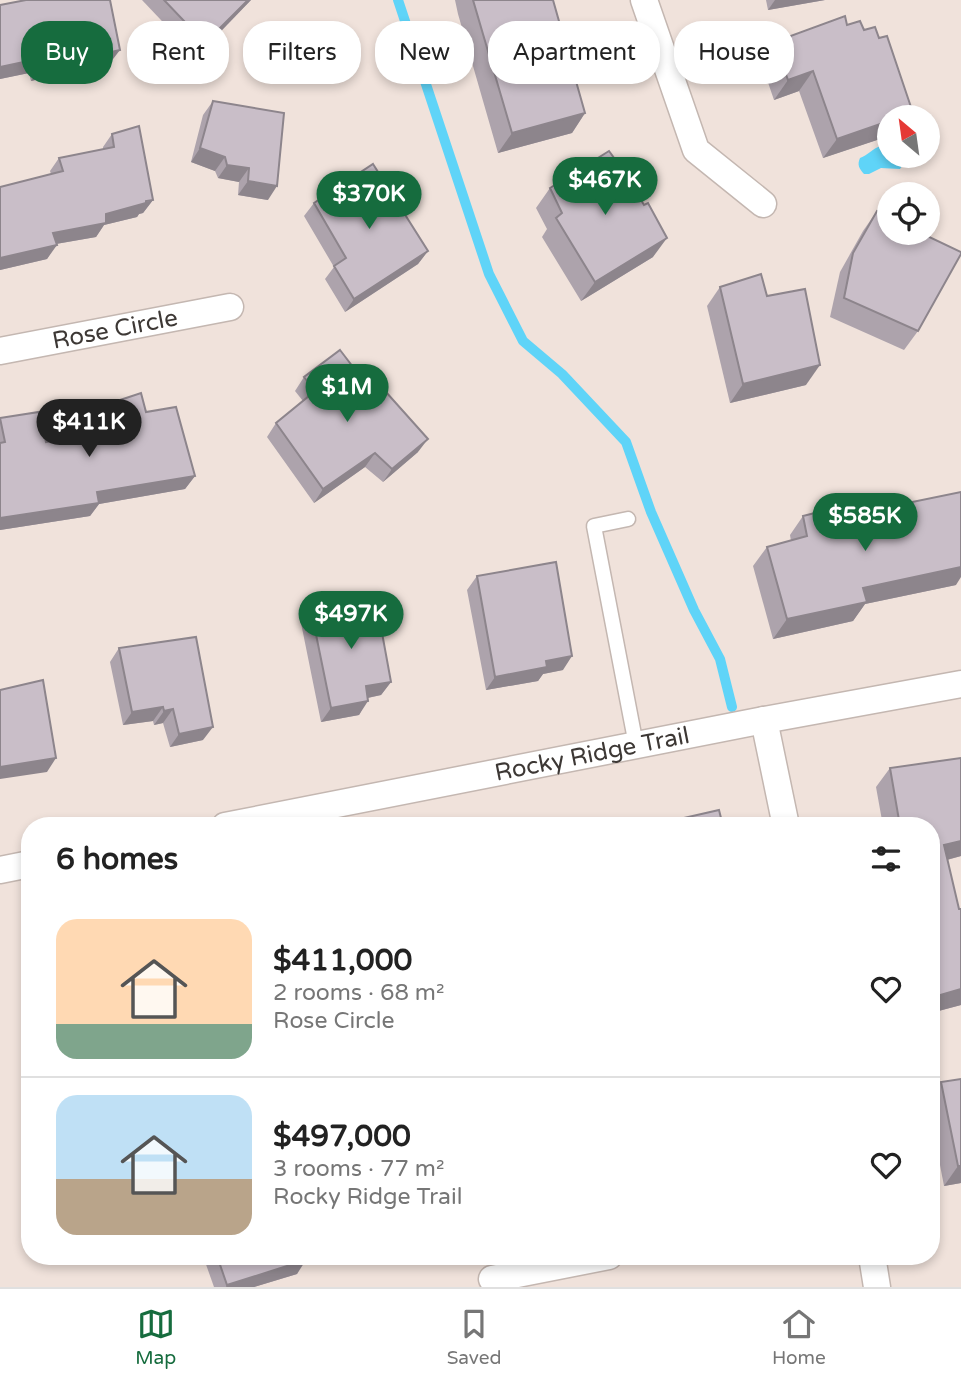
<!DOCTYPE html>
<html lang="en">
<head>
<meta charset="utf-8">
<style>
  body { margin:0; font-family:"Varela Round",sans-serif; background:#f6f6f6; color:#222; height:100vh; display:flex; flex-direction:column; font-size:26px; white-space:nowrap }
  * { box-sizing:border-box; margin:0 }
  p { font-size:23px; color:#767676 }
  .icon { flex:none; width:38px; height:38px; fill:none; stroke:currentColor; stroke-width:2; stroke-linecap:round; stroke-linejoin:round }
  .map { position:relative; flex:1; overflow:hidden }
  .drawer { position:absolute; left:21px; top:817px; width:919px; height:448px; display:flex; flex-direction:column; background:#fff; border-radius:28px; box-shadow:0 4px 10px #0003 }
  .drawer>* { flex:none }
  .banner { position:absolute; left:21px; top:21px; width:920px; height:63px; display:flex; gap:14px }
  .needle { width:46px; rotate:331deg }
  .controls { position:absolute; left:877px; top:105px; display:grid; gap:14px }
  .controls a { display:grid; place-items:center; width:63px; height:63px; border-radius:50%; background:#fff; box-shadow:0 4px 10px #0003; font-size:35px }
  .price { position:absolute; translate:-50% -60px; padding:0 16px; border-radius:24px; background:#166c3e; color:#fff; font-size:23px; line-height:46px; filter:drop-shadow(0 2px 4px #0008) }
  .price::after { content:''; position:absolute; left:50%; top:42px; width:21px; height:16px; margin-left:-10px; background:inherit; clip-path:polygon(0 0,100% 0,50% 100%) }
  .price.active { background:#222; color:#fff }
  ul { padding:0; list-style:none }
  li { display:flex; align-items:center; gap:21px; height:175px; padding:0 35px }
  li+li { border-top:2px solid #e0e0e0 }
  li span { display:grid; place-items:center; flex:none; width:196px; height:140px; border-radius:21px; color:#555 }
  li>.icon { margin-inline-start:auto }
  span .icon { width:84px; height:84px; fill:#fffc; stroke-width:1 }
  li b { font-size:30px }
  h2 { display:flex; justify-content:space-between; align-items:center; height:84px; padding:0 35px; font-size:30px }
  .pill { padding:0 24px; border-radius:28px; background:#fff; box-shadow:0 4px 10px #0003; font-size:24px; line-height:63px }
  .pill.active { background:#166c3e; color:#fff }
  .menu { display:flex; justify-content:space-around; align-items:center; height:98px; border-top:2px solid #e0e0e0; background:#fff; font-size:19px; color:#767676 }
  .menu a { display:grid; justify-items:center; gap:4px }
  .menu .active { color:#166c3e }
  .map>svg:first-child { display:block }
  .water { fill:#5fd4f8 }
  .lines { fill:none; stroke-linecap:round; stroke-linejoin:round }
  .stream { stroke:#5fd4f8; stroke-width:10 }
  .lane-casing { stroke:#c4b7b1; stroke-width:17 }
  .street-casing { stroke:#c4b7b1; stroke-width:29 }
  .lane { stroke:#fff; stroke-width:14 }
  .street { stroke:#fff; stroke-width:26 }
  .wall { fill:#ada3ac }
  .shaded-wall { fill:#8d858c }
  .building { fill:#c9bec8; stroke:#8d858c; stroke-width:2 }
  .labels { text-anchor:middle; stroke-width:5; stroke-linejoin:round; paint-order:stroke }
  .street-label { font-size:24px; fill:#3d3835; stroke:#fdefe8 }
</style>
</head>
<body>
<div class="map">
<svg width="961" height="1287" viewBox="0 0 961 1287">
  <rect width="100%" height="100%" fill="#f0e2db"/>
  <path class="water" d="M881,146L889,148V156H905L904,163L900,169L881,168L869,174H864C859,168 857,165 860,158C868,155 873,148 881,146Z"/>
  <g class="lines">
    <polyline class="stream" points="398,0 489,274 523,341 562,374 626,442 651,512 694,610 720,659 732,707"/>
    <g class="lane-casing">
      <polyline id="lane" points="628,519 594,526 636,745"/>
    </g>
    <g class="street-casing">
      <g id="street">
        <polyline points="644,0 696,150 763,204"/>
        <path id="s1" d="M0,351L230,307"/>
        <polyline points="764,720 786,826"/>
        <path id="s2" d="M225,826L764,720L961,684"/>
        <polyline points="0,870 30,864"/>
        <polyline points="872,1256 877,1287"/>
        <polyline points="492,1279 609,1256"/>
      </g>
    </g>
    <use href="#lane" class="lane"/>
    <use href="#street" class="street"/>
  </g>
  <g class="wall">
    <polygon points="142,0 251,0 196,57"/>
    <polygon points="455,0 555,0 553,0 585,113 572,133 498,153 458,14"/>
    <polygon points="766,0 825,0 768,10"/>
    <polygon points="0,5 110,63 31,81 29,73 0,79"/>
    <polygon points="847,25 864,30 879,38 913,113 910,117 889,117 889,136 823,158 799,91 774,100 761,62 774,42"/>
    <polygon points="213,101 268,200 238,195 239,182 218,178 215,171 191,162 203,115"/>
    <polygon points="112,134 153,200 143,213 139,214 137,217 104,225 96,237 56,244 47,259 0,270 0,187 51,174 50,171 59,158 103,149 103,147"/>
    <polygon points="550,188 653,257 581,301 542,237 547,229 536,208"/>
    <polygon points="314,203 428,251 418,264 345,312 325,279 334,267 304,216"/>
    <polygon points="877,211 918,331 904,350 830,317 840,272 863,231"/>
    <polygon points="720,287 806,385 730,403 707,306"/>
    <polygon points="304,377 418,452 383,482 365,467 314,503 267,437 276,423 303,401 295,391"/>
    <polygon points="105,405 146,412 195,476 185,489 99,504 90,516 0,530 0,418 46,442 99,433 96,419"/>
    <polygon points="803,516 844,516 956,585 865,604 853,621 773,639 753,566 767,547 791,541 790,535"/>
    <polygon points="477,576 563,670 543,674 538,681 486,690 467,590"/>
    <polygon points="311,610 391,682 381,695 368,698 359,715 321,722 301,623"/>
    <polygon points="119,648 203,740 170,747 163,723 154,725 153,721 123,725 110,662"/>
    <polygon points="961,758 961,856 947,860 959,909 961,909 961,1005 931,1013 931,826 883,826 876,787 890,768"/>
    <polygon points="961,1079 961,1183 944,1186 931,1118 931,1097 941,1082"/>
    <polygon points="203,1256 305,1256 297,1274 254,1287 214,1287"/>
  </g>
  <g class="shaded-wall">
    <polygon points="248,0 251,0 196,57 205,43"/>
    <polygon points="775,0 825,0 768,10"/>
    <polygon points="120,50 110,63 31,81 40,68"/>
    <polygon points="38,59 29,73 0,79 0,67"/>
    <polygon points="813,71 799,91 774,100 788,80"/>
    <polygon points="585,113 572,133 498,153 512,133"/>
    <polygon points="913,113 910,117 900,117"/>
    <polygon points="889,121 889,136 823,158 837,139"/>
    <polygon points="200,148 225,157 215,171 191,162"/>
    <polygon points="227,165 249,168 239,182 218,178"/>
    <polygon points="248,181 277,186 268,200 238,195"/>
    <polygon points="153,200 143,213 139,214 137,217 104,225 96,237 44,246 53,233 106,214"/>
    <polygon points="667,238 653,257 581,301 595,282"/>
    <polygon points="57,245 47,259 0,270 0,258"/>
    <polygon points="428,251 418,264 345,312 354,299"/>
    <polygon points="820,365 806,385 730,403 743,384"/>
    <polygon points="428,439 418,452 383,482 392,469"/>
    <polygon points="375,453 365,467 314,503 323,489"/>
    <polygon points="195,476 185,489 99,504 90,516 0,530 0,518 97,492"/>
    <polygon points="961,567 961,577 956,585 865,604 853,621 773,639 787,619 863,588"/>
    <polygon points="572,656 563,670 543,674 538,681 486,690 495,677 546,661"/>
    <polygon points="391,682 381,695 357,700 366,686"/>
    <polygon points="368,701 359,715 321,722 331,708"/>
    <polygon points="163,707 153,721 123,725 132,712"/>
    <polygon points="173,709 163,723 154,725 164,711"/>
    <polygon points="213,727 203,740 170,747 179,734"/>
    <polygon points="56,758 47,772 0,779 0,767"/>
    <polygon points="961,841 961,856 931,864 944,845"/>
    <polygon points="961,989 961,1005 931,1013 931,1004 937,996"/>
    <polygon points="958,1166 961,1166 961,1183 944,1186"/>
    <polygon points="184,1256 199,1256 181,1261"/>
    <polygon points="306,1260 297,1274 254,1287 226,1287 227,1285"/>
  </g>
  <g class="building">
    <polygon points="26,0 110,0 120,50 40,68 38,59 0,67 0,5"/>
    <polygon points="164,0 248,0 205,43"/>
    <polygon points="473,0 553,0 585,113 512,133"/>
    <polygon points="845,16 847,25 860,21 864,30 875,27 879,38 887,36 913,113 900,117 889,117 889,121 837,139 813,71 788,80 774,42"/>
    <polygon points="213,101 284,113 277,186 248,181 249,168 227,165 225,157 200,148"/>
    <polygon points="139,126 153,200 146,201 146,203 106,214 106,223 53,233 57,245 0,258 0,187 63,171 59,158 114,147 112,134"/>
    <polygon points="609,151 625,173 644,205 648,203 667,238 595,282 556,218 562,213 550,188"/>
    <polygon points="373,164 428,251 354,299 334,266 346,258 314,203"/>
    <polygon points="877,211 889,217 889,233 921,233 961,252 961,254 918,331 844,298 853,253"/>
    <polygon points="761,274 767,296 805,289 820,365 743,384 720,287"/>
    <polygon points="340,350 376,397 386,392 428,439 392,469 375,453 323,489 276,423 315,391 304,377"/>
    <polygon points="141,393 146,412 176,407 195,476 97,492 99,503 0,518 0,443 5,442 0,418 39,412 46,442 111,431 105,405"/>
    <polygon points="961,492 961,567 863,588 867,602 787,619 767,547 807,536 803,516 842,506 844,516"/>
    <polygon points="556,562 572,656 546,661 547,667 495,677 477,576"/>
    <polygon points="376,600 391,682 366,686 368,701 331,708 311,610"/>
    <polygon points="196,637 213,727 179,734 173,709 164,711 163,707 132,712 119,648"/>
    <polygon points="43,680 56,758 0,767 0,690"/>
    <polygon points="961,758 961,841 944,845 959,909 961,909 961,989 937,996 931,971 931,826 900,826 890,768"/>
    <polygon points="719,810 723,826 653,826 653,825"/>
    <polygon points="961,1079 961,1166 958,1166 941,1082"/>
    <polygon points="217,1256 305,1256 306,1260 227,1285"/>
  </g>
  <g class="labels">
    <g class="street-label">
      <text dy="8" stroke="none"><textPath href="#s1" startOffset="117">Rose Circle</textPath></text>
      <text dy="8" stroke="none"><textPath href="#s2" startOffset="374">Rocky Ridge Trail</textPath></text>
    </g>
  </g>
</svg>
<div class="controls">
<a><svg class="needle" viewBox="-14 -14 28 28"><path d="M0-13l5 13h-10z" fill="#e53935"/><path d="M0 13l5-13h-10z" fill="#767676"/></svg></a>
<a><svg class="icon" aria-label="locate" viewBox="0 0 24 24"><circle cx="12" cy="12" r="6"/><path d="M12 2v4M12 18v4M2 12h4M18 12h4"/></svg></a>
</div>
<b class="price" style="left:605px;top:217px">$467K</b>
<b class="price" style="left:369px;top:231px">$370K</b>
<b class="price" style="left:347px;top:424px">$1M</b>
<b class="price active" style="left:89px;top:459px">$411K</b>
<b class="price" style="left:865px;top:553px">$585K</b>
<b class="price" style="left:351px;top:651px">$497K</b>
<div class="banner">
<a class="pill active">Buy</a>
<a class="pill">Rent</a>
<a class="pill">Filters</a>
<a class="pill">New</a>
<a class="pill">Apartment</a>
<a class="pill">House</a>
</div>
<section class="drawer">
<h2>6 homes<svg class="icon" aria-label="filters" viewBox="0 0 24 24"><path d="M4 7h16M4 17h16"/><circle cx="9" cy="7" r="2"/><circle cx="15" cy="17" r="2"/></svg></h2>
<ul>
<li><span style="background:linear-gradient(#ffd9b3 75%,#7fa58c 0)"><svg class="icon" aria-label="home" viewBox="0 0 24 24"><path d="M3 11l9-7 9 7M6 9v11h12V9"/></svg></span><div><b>$411,000</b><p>2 rooms · 68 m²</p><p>Rose Circle</p></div><svg class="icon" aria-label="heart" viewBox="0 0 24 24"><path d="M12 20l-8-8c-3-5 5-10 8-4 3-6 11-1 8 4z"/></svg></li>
<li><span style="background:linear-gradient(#bfe0f5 60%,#b9a48a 0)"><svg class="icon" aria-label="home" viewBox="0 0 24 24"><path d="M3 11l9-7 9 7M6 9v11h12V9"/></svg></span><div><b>$497,000</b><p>3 rooms · 77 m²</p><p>Rocky Ridge Trail</p></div><svg class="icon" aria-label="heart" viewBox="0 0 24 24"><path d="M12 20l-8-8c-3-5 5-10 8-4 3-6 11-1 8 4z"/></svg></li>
</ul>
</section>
</div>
<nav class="menu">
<a class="active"><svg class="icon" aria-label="map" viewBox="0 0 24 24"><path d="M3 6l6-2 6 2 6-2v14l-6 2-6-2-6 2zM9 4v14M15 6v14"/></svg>Map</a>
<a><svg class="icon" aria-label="saved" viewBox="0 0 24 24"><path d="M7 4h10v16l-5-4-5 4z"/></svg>Saved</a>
<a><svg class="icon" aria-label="home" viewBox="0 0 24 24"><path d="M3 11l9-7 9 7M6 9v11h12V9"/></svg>Home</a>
</nav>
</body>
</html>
